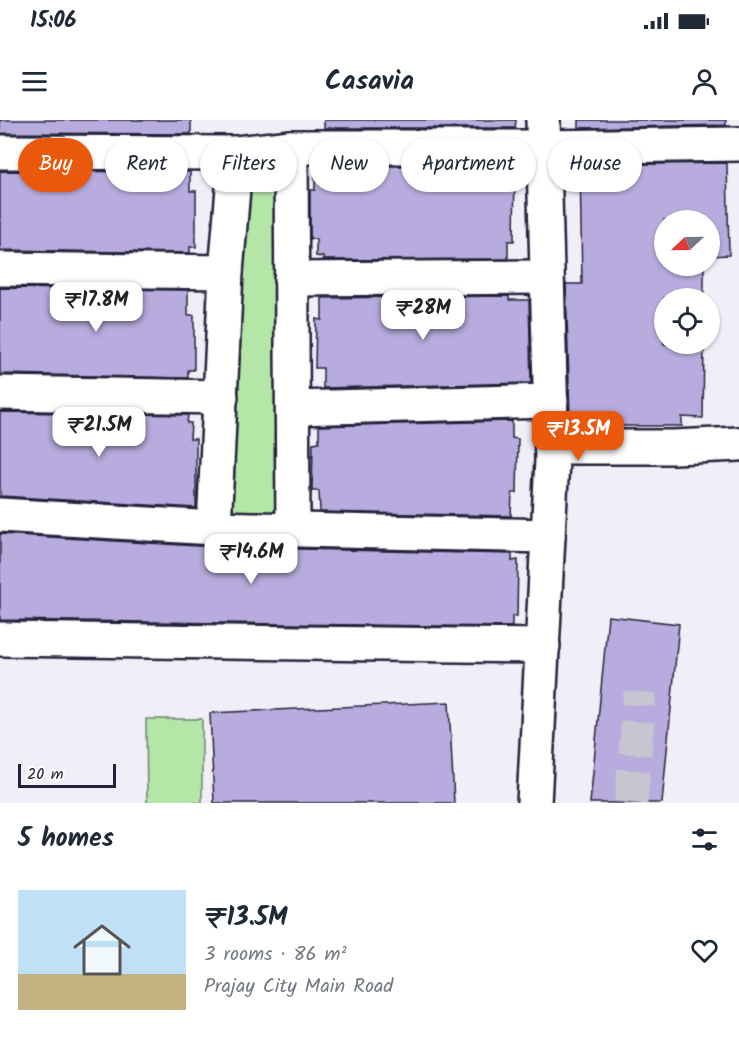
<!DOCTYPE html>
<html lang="en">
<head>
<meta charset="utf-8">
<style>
  body { margin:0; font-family:Kalam,sans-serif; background:#f6f6f7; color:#1f2937; height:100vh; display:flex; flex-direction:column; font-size:22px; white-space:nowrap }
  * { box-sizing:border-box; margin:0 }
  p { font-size:20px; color:#747a83 }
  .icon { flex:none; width:33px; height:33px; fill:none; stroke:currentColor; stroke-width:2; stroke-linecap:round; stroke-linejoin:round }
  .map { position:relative; height:683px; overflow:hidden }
  .side { display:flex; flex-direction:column; background:#fff; flex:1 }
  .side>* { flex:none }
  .guide { position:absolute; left:18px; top:18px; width:704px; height:54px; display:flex; gap:12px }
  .needle { width:39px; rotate:248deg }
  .tools { position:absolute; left:654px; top:90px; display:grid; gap:12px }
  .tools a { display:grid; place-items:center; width:66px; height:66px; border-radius:50%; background:#fff; box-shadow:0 2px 4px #0004; font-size:30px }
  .scale { position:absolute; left:18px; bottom:15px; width:98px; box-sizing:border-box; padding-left:6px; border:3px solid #22223b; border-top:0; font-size:16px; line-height:21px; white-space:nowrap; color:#22223b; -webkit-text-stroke:4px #fff; paint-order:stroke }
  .price { position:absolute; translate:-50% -51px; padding:0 14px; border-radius:12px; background:#fff; color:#222; font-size:20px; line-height:39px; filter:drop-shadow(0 2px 3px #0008) }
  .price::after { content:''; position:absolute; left:50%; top:36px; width:18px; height:14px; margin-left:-9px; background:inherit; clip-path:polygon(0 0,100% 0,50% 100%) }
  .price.active { background:#ea580c; color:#fff }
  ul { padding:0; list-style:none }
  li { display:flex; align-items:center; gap:18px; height:150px; padding:0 18px }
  li span { display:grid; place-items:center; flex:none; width:168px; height:120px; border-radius:0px; color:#555 }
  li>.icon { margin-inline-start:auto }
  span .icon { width:72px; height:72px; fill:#fffc; stroke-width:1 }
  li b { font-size:26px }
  h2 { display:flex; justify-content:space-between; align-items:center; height:72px; padding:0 18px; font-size:26px }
  .pill { padding:0 21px; border-radius:27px; background:#fff; box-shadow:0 2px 4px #0004; font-size:21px; line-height:54px }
  .pill.active { background:#ea580c; color:#fff }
  .status { display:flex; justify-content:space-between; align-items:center; height:42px; padding:0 30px; background:#fff; direction:ltr }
  .status svg { height:16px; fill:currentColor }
  header { display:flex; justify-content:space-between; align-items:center; height:78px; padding:0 18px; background:#fff; font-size:27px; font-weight:600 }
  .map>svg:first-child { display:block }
  .green { fill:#b4e6a7; stroke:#6b8471; stroke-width:1.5 }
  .building { fill:#b7acdd; stroke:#22223b; stroke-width:1.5 }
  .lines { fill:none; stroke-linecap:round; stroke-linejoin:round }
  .street-tunnel { stroke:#c8c5d2; stroke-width:33; stroke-dasharray:33 16; stroke-linecap:butt }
  .street-casing { stroke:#22223b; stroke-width:38 }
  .street { stroke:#fff; stroke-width:33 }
</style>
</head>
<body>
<div class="status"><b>15:06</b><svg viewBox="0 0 49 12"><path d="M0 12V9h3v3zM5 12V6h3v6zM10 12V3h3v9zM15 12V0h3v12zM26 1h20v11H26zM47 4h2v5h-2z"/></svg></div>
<header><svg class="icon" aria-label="menu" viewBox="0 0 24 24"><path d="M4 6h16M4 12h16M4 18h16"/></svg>Casavia<svg class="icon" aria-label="person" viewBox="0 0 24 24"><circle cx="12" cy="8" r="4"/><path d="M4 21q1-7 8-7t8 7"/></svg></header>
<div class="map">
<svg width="739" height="683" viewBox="0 0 739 683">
  <rect width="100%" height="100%" fill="#f1eef8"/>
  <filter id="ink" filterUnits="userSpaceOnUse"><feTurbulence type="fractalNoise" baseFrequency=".0167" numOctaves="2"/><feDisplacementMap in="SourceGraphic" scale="12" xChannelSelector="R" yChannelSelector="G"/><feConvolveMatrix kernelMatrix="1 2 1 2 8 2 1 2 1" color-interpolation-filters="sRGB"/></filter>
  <g filter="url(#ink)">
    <g class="green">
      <polygon points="291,27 293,410 214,408 236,33"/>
      <polygon points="146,599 202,599 202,683 147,683"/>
    </g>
    <g class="building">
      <polygon points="0,0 191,0 191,14 0,13"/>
      <polygon points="324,0 516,0 515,8 324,8"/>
      <polygon points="579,0 726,0 726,5 579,8"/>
      <polygon points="727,43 729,135 710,136 710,100 664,100 664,146 704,146 704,178 664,178 664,224 704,224 703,298 682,297 682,306 586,306 585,297 570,297 566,164 582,164 580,45"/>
      <polygon points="323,46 515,46 514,121 508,121 508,139 323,140 323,137 316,136 316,119 310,119 310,70 315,70 315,48 323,49"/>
      <polygon points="0,51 190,52 190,71 196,71 196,127 190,127 190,133 0,130"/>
      <polygon points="0,168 188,170 188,195 194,195 194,250 188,250 188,258 0,254"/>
      <polygon points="509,176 509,180 529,180 531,263 323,268 323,248 315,248 316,199 322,200 322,178"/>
      <polygon points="0,292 188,295 187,303 191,303 190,319 196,319 196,388 0,376"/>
      <polygon points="512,301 512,318 518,319 517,373 512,373 511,396 320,392 319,371 312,371 313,323 319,322 319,306"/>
      <polygon points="0,414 214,427 512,434 512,441 518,440 517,496 512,496 512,507 0,500"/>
      <polygon points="608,496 679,504 662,683 590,683"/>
      <polygon points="449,582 454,683 214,683 210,593"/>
    </g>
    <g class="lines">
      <polyline class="street-tunnel" points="631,683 640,572"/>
      <g class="street-casing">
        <g id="street">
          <polyline points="291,27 293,410"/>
          <polyline points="0,32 236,33 291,27 544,27 739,24"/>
          <polyline points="0,149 226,152"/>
          <polyline points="291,159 547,157"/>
          <polyline points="0,273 221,277"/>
          <polyline points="293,288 551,281"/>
          <polyline points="552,327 674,327 739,324"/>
          <polyline points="0,395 214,408 548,416"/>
          <polyline points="214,408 226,152 236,33"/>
          <polyline points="0,519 543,526"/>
          <polyline points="534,683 552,340 543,0"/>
        </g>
      </g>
      <use href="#street" class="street"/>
    </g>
  </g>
</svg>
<div class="tools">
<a><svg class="needle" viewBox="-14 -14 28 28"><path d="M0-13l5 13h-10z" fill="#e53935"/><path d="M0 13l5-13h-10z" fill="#747a83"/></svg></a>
<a><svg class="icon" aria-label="locate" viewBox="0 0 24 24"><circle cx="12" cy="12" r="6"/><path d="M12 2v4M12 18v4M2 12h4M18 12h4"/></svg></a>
</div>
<div class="scale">20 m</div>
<b class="price" style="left:96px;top:213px">₹17.8M</b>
<b class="price" style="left:423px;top:221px">₹28M</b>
<b class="price" style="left:99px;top:338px">₹21.5M</b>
<b class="price active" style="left:578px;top:342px">₹13.5M</b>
<b class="price" style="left:251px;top:465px">₹14.6M</b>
<div class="guide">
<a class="pill active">Buy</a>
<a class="pill">Rent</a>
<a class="pill">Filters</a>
<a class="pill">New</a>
<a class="pill">Apartment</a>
<a class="pill">House</a>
</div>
</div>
<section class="side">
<h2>5 homes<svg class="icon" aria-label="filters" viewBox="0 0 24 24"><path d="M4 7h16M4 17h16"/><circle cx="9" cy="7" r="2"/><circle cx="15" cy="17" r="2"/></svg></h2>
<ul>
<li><span style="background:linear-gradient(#bfe0f5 70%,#c2b280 0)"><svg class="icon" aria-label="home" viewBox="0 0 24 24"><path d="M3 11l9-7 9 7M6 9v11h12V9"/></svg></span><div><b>₹13.5M</b><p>3 rooms · 86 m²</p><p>Prajay City Main Road</p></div><svg class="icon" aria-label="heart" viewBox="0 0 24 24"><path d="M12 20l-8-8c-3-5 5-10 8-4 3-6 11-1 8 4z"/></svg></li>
</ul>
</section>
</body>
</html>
